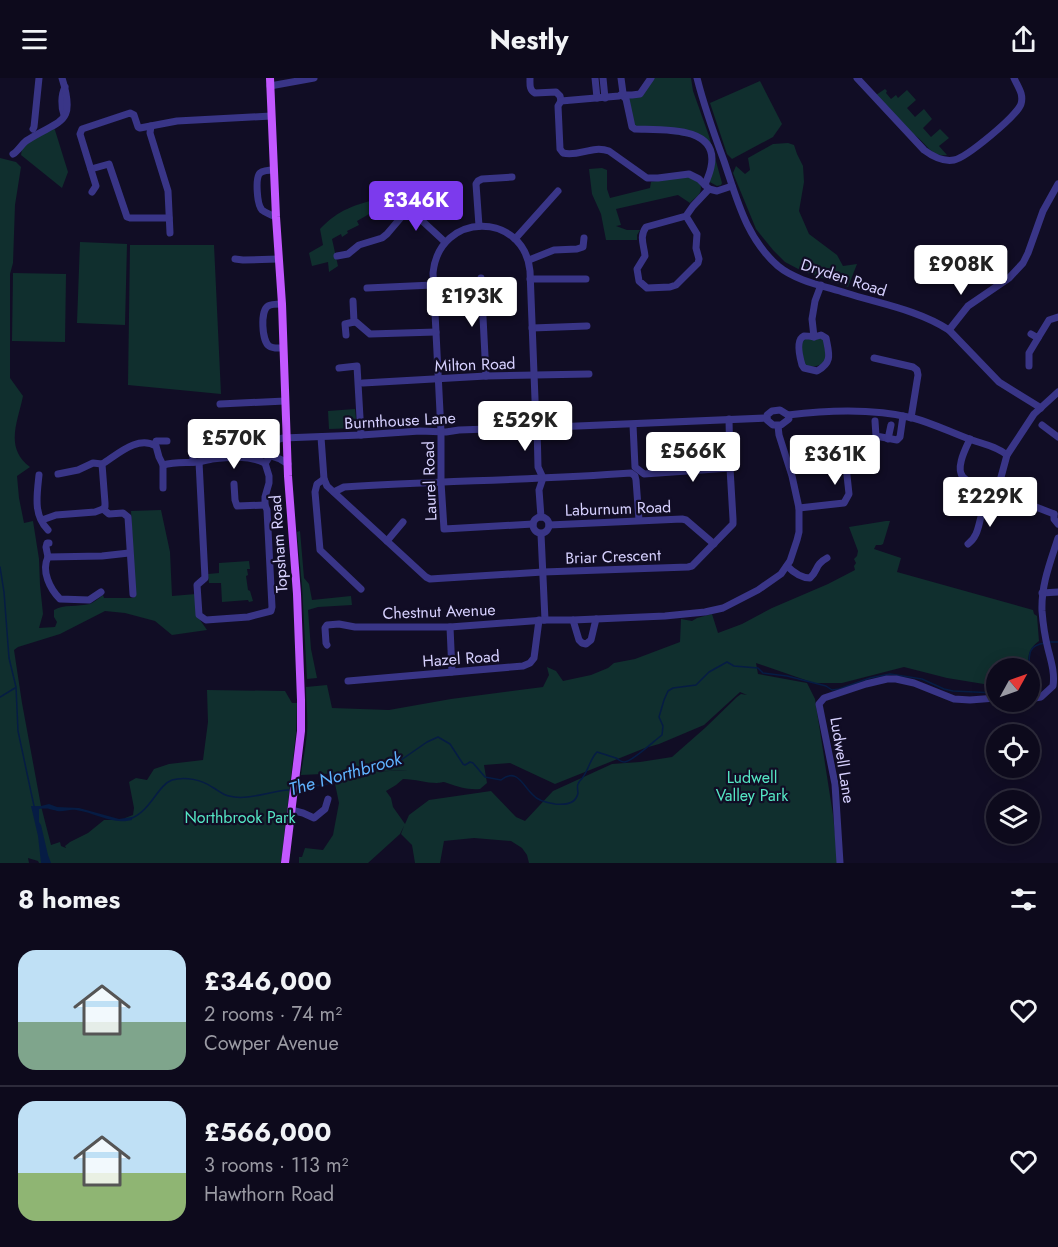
<!DOCTYPE html>
<html lang="en">
<head>
<meta charset="utf-8">
<style>
  body { margin:0; font-family:Jost,sans-serif; background:#161325; color:#f1f3f6; height:100vh; display:flex; flex-direction:column; font-size:22px; white-space:nowrap }
  * { box-sizing:border-box; margin:0 }
  p { font-size:20px; color:#9a9aa3 }
  .icon { flex:none; width:33px; height:33px; fill:none; stroke:currentColor; stroke-width:2; stroke-linecap:round; stroke-linejoin:round }
  .map { position:relative; height:785px; overflow:hidden }
  .side { display:flex; flex-direction:column; background:#0d0a1c; flex:1 }
  .side>* { flex:none }
  .needle { width:39px; rotate:50deg }
  .controls { position:absolute; left:986px; top:580px; display:grid; gap:12px }
  .controls a { display:grid; place-items:center; width:54px; height:54px; border-radius:50%; background:#0d0a1c; box-shadow:0 3px 15px #0003,0 0 0 2px #2d2b3b; font-size:30px }
  .price { position:absolute; translate:-50% -51px; padding:0 14px; border-radius:6px; background:#fff; color:#222; font-size:20px; line-height:39px; filter:drop-shadow(0 2px 3px #0008) }
  .price::after { content:''; position:absolute; left:50%; top:36px; width:18px; height:14px; margin-left:-9px; background:inherit; clip-path:polygon(0 0,100% 0,50% 100%) }
  .price.on { background:#7c3aed; color:#fff }
  ul { padding:0; list-style:none }
  li { display:flex; align-items:center; gap:18px; height:150px; padding:0 18px }
  li+li { border-top:2px solid #2d2b3b }
  li span { display:grid; place-items:center; flex:none; width:168px; height:120px; border-radius:18px; color:#555 }
  li>.icon { margin-inline-start:auto }
  span .icon { width:72px; height:72px; fill:#fffc; stroke-width:1 }
  li b { font-size:26px }
  h2 { display:flex; justify-content:space-between; align-items:center; height:72px; padding:0 18px; font-size:26px }
  header { display:flex; justify-content:space-between; align-items:center; height:78px; padding:0 18px; background:#0d0a1c; font-size:27px; font-weight:700 }
  .map>svg:first-child { display:block }
  .green { fill:#102f2e; fill-rule:evenodd }
  .water { fill:#061c44 }
  .lines { fill:none; stroke-linecap:round; stroke-linejoin:round }
  .stream { stroke:#061c44; stroke-width:1.5 }
  .minor { stroke:#393587; stroke-width:7 }
  .major { stroke:#c258ff; stroke-width:8 }
  .labels { text-anchor:middle; stroke-width:4.5; stroke-linejoin:round; paint-order:stroke }
  .street-label { font-size:16px; fill:#d7d1ff; stroke:#110d25 }
  .park-label { font-size:16px; fill:#55e7c4; stroke:#110d25 }
  .water-label { font-size:18px; font-style:italic; fill:#5fb3ff; stroke:#110d25 }
</style>
</head>
<body>
<header><svg class="icon" aria-label="menu" viewBox="0 0 24 24"><path d="M4 6h16M4 12h16M4 18h16"/></svg>Nestly<svg class="icon" aria-label="share" viewBox="0 0 24 24"><path d="M12 15V3M7 8l5-5 5 5M5 13v7h14v-7"/></svg></header>
<div class="map">
<svg width="1058" height="785" viewBox="0 0 1058 785">
  <rect width="100%" height="100%" fill="#110d25"/>
  <g class="green">
    <polygon points="652,0 691,0 693,13 709,58 722,105 721,107 717,108 708,103 712,77 702,61 633,49 627,19 639,17"/>
    <polygon points="760,3 782,46 773,59 732,81 727,76 710,25"/>
    <path d="M885,11L887,13L886,15L891,21L896,17L898,20L907,12L916,22L907,30L915,39L924,31L932,41L923,50L931,59L940,51L949,60L939,68L947,77C931,80 925,63 913,56L876,17Z"/>
    <polygon points="54,49 68,94 62,110 21,77 22,71 25,67"/>
    <polygon points="788,65 794,67 797,76 803,88 804,104 799,133 809,156 837,177 843,188 857,186 848,209 802,193 785,184 773,172 756,151 733,95 736,88 745,96 750,92 748,80 773,66"/>
    <path d="M0,80L16,84L21,89L15,127L13,185L10,196V300L23,318C18,343 4,370 30,389L17,398L19,420L24,445L33,443L39,481L40,507L43,536L39,550L55,549L57,544L54,539V532C63,526 78,529 90,526C94,524 99,520 103,517L104,520H133L135,518L131,433L161,432L170,474L172,518L196,516L198,539L207,552L172,557L155,543L125,535L105,533L60,556L18,569L14,572L22,625L41,728L51,767L60,764L61,768L66,770L65,768L70,764L88,755L104,742H125V740L133,737L134,730L129,704L136,700L147,702L154,691L169,686L203,682L208,644L207,612L285,613L292,625H297L296,655L281,785H39L38,783L28,780L29,785H0Z"/>
    <path d="M602,90L607,92V111L610,120L650,110L651,104L688,97L700,104C703,116 698,117 690,125L678,117L616,131L621,147L616,148L627,152H640L637,157V162H606L601,136L592,116L589,91Z"/>
    <path d="M381,120L371,135L357,143L359,147L347,153L348,155L342,159L341,156L332,161L338,188L329,194L328,184L312,188L309,175L323,167L320,151C339,131 355,127 381,120Z"/>
    <polygon points="80,164 127,166 125,247 77,245"/>
    <polygon points="130,167 214,167 221,316 128,307"/>
    <polygon points="13,195 66,196 65,264 12,263"/>
    <path d="M811,259L824,261L826,283C820,288 811,291 804,286L801,266L806,260Z"/>
    <polygon points="355,331 357,350 329,351 328,333"/>
    <path d="M886,443H890L883,466L881,467H876L874,471L901,480L897,494L1033,532L1034,536L1037,538L1039,563C1028,571 1028,578 1028,591H996V608L947,600L904,589L842,605H814L756,585L758,596L807,605L815,621L833,737L838,785H529L527,777L522,770L511,763L474,760L444,763L440,785H415L412,767L401,756L404,748L400,756L368,785H299V779H302L305,770L323,772L333,757L339,725L333,696L408,692L301,697C302,686 305,674 306,663C309,646 306,627 306,609L327,607L332,630L389,632L451,621L543,609L549,597L547,589L556,593L563,603L591,597L608,590L614,585L635,581L680,564L681,541L692,543L697,540L712,536L718,555L742,546L772,530L828,506L855,492L854,488L856,485L854,481L857,478L858,473L849,449ZM740,614L747,617L741,616L737,619L705,650L672,679L640,684L612,686L553,713L525,743L516,739L491,713L429,722L409,737L405,746L393,729L391,720L386,713L396,707L403,701C415,701 426,705 437,705C444,705 441,703 447,705C459,709 468,712 480,711L487,705L484,687L510,685L555,706L645,670L659,666L704,647Z"/>
    <polygon points="300,453 304,500 309,506 312,522 351,518 352,527 318,529 308,532 311,571 317,600 307,601 302,508 297,454"/>
    <polygon points="249,483 250,491 247,491 248,497 246,498 248,512 250,513 253,523 249,524 248,522 222,524 221,505 209,505 208,496 219,495 219,485"/>
  </g>
  <path class="water" d="M49,726L57,729L79,730L119,741L132,739V742C111,747 97,735 76,732C70,731 63,734 57,733C49,731 47,730 39,731V744L41,747L48,777L51,785H41L38,758L31,728H41Z"/>
  <g class="lines">
    <g class="stream">
      <polyline points="0,489 4,514 9,580 16,609 18,653 34,728"/>
      <polyline points="1050,564 1058,564"/>
      <path d="M1029,591C1029,576 1028,567 1045,565"/>
      <polyline points="1029,594 1031,607 1029,614"/>
      <polyline points="0,619 15,610"/>
      <path d="M297,712H301L312,708L324,707L375,689L401,682L427,664L438,659L450,666L463,686L465,687L470,684L473,685L485,699L501,702C517,689 523,708 533,717C538,723 548,725 555,726C564,727 576,726 578,715C578,715 577,707 578,706C579,703 582,701 583,699C589,691 590,681 597,674C603,676 610,678 616,680C618,681 621,684 624,684C631,685 655,662 662,657L663,648L659,639L664,622L668,613L673,610L696,607L709,594L727,584L734,588L758,590L763,595L787,598L826,608L832,612L839,611L870,600L890,596L922,601L944,611L953,613L996,615"/>
      <path d="M132,740C151,732 158,707 172,702C185,698 202,702 212,709C218,712 223,717 229,718C248,723 269,713 289,712"/>
    </g>
    <g class="minor">
      <path d="M530,0C530,6 529,12 535,15L556,14L560,18L561,23"/>
      <polyline points="595,0 597,20"/>
      <polyline points="603,0 605,20"/>
      <path d="M651,0L640,16L632,17H622L626,21L632,49L635,51C661,52 720,47 711,89C710,95 707,101 705,107"/>
      <path d="M697,0C704,28 714,56 724,83C737,121 746,160 778,188C796,203 824,208 846,215C881,226 918,232 949,252L999,304L1041,330"/>
      <path d="M857,0L924,72C932,78 943,84 954,82C966,80 1018,37 1021,26C1024,16 1018,9 1014,0"/>
      <polyline points="270,8 314,0"/>
      <path d="M561,23L558,28L560,71L563,75C579,79 592,67 609,73L647,100H658L689,96L699,101L709,111"/>
      <polyline points="561,23 619,18 623,15 621,0"/>
      <path d="M64,37C61,29 61,17 65,9"/>
      <polyline points="151,48 150,55 168,113 170,155"/>
      <polyline points="33,51 34,49 39,0"/>
      <path d="M13,76C18,73 21,67 26,63C59,41 77,48 62,0"/>
      <polyline points="91,91 109,86 127,139 130,140 169,140"/>
      <path d="M274,92C270,92 264,92 260,95C255,100 257,127 262,132C266,135 271,137 276,139"/>
      <polyline points="92,114 96,108 80,56 82,51 130,35 134,37 138,49 140,50 177,43 271,38"/>
      <polyline points="404,126 445,164"/>
      <path d="M686,138L697,156L696,170L699,181L698,185L676,207L670,209L647,210L639,203L637,191L645,178C644,167 639,159 646,149L686,138L693,128L709,111L717,113L732,108"/>
      <polyline points="479,148 476,106 478,103 482,101 512,99"/>
      <polyline points="515,161 558,113"/>
      <polyline points="337,178 348,176 359,167 382,160 387,156 409,130"/>
      <polyline points="235,181 243,182 278,181"/>
      <polyline points="529,182 554,172 577,171 583,169 584,160"/>
      <polyline points="481,200 486,298"/>
      <polyline points="530,201 586,201"/>
      <polyline points="367,210 433,207"/>
      <polyline points="353,223 354,244"/>
      <path d="M282,226C278,226 271,226 268,228C260,233 262,263 269,268C273,271 279,270 283,270"/>
      <polyline points="532,250 587,248"/>
      <polyline points="949,252 968,228 1009,200 1023,185 1028,175 1043,133 1058,106"/>
      <polyline points="1031,256 1038,260 1049,242 1058,239"/>
      <polyline points="346,257 345,246 354,244 356,244 370,256 436,254"/>
      <path d="M814,259C813,258 805,258 804,258C795,262 800,280 802,287L804,290L817,293C833,284 829,276 826,260L821,257L814,259L812,241L815,223L821,207"/>
      <polyline points="874,280 913,289 917,292 918,297 911,340"/>
      <polyline points="1029,288 1029,275 1038,260"/>
      <polyline points="339,290 357,288 361,357"/>
      <polyline points="363,305 486,298 589,296"/>
      <polyline points="220,326 285,323"/>
      <polygon points="780,332 788,337 789,341 781,347 773,347 767,342 767,337 772,333"/>
      <path d="M788,337C829,332 872,330 913,340C932,345 950,354 969,361C983,366 996,368 1007,377"/>
      <polyline points="875,343 876,358 897,362 900,359 903,338"/>
      <polyline points="537,347 538,389 543,400 539,412 541,439"/>
      <polyline points="633,347 635,389 644,396 730,390"/>
      <polyline points="1042,347 1058,359"/>
      <polyline points="321,359 324,401 327,408 426,499 430,501 543,494 688,489 692,488 733,446 733,441 730,390 729,341"/>
      <polyline points="888,361 891,347"/>
      <path d="M970,361C966,370 955,390 963,399C968,405 979,407 986,410"/>
      <polyline points="155,367 156,363 167,363"/>
      <polyline points="271,378 280,381 288,386"/>
      <polyline points="193,384 193,374 198,368"/>
      <polyline points="199,384 205,500 197,507 199,537 206,542 248,539 271,533 272,529 267,432 265,427 265,419 269,405 269,398 265,385"/>
      <path d="M163,387C175,384 186,385 197,384C202,384 207,382 212,381C229,379 249,377 265,385C274,376 270,362 283,360L361,357L420,353L446,354L459,352L518,350L537,347L554,349L767,340"/>
      <polyline points="58,396 78,392 93,385 102,386"/>
      <path d="M39,397C37,417 33,437 48,452"/>
      <polyline points="324,401 317,406 315,414 320,472 361,511"/>
      <polyline points="234,406 235,422 237,428 265,427"/>
      <path d="M334,414L344,409C439,403 535,402 631,395L635,398L636,402L639,442"/>
      <polyline points="997,414 1007,377 1034,336 1058,314"/>
      <polyline points="997,414 1054,436"/>
      <polyline points="799,430 844,425 849,416 846,388 855,386"/>
      <polyline points="103,431 109,436 123,435 128,439 133,516"/>
      <polyline points="1054,436 1054,441 1058,446"/>
      <circle cx="541" cy="447" r="8"/>
      <path d="M42,442L56,437L95,434L103,431L105,429V425L102,386C118,376 138,357 156,368L159,379L163,387V410"/>
      <path d="M533,446L444,451L441,404V354L433,195C439,133 524,133 530,193L536,347"/>
      <polyline points="549,447 682,441 686,442 714,466"/>
      <polyline points="541,456 545,542"/>
      <polyline points="387,463 403,444"/>
      <path d="M968,466C980,457 978,443 984,430C987,423 991,419 997,414"/>
      <polyline points="48,479 46,469 47,465 49,465"/>
      <path d="M787,488C793,494 801,500 810,500C819,492 814,487 827,480"/>
      <path d="M101,514L89,522L60,521C50,511 41,493 48,479L102,478L129,475"/>
      <polyline points="1042,515 1058,514"/>
      <polyline points="573,542 579,562 582,565 586,566 591,562 596,541"/>
      <polyline points="450,549 452,594"/>
      <polyline points="327,567 326,565 325,550 327,547 339,546 355,549 450,549 545,542 573,542 665,538 705,534 723,530 758,512 781,496 790,483 797,462 799,454 799,430 792,398 779,357 778,348"/>
      <polyline points="348,603 523,588 530,585 534,580 539,542"/>
      <path d="M1029,621L1041,619L1053,608C1055,595 1051,583 1048,571C1045,559 1043,546 1042,533C1041,507 1050,485 1058,460"/>
      <polyline points="291,732 303,735 314,740 325,731 328,721"/>
      <polyline points="840,785 835,706 819,626 824,620 866,606 887,601 896,601 914,605 954,621 970,622 996,620"/>
    </g>
    <polyline class="major" points="270,0 276,139 282,226 288,398 297,516 301,622 301,653 285,785"/>
  </g>
  <g class="labels">
    <g class="street-label">
      <text transform="translate(844 199) rotate(18)" y="6">Dryden Road</text>
      <text transform="translate(475 286) rotate(-2)" y="6">Milton Road</text>
      <text transform="translate(400 342) rotate(-3)" y="6">Burnthouse Lane</text>
      <text transform="translate(429 403) rotate(-92)" y="6">Laurel Road</text>
      <text transform="translate(618 430) rotate(-2)" y="6">Laburnum Road</text>
      <text transform="translate(278 466) rotate(-94)" y="6">Topsham Road</text>
      <text transform="translate(613 478) rotate(-2)" y="6">Briar Crescent</text>
      <text transform="translate(439 533) rotate(-2)" y="6">Chestnut Avenue</text>
      <text transform="translate(461 580) rotate(-4)" y="6">Hazel Road</text>
      <text transform="translate(843 682) rotate(81)" y="6">Ludwell Lane</text>
    </g>
    <g class="park-label">
      <text x="752" y="705">Ludwell<tspan x="752" dy="18">Valley Park</tspan></text>
      <text x="240" y="745">Northbrook Park</text>
    </g>
    <g class="water-label">
      <text transform="translate(345 696) rotate(-16)" y="6">The Northbrook</text>
    </g>
  </g>
</svg>
<div class="controls">
<a><svg class="needle" viewBox="-14 -14 28 28"><path d="M0-13l5 13h-10z" fill="#e53935"/><path d="M0 13l5-13h-10z" fill="#9a9aa3"/></svg></a>
<a><svg class="icon" aria-label="locate" viewBox="0 0 24 24"><circle cx="12" cy="12" r="6"/><path d="M12 2v4M12 18v4M2 12h4M18 12h4"/></svg></a>
<a><svg class="icon" aria-label="layers" viewBox="0 0 24 24"><path d="M12 4l9 5-9 5-9-5zM3 14l9 5 9-5"/></svg></a>
</div>
<b class="price on" style="left:416px;top:154px">£346K</b>
<b class="price" style="left:961px;top:218px">£908K</b>
<b class="price" style="left:472px;top:250px">£193K</b>
<b class="price" style="left:525px;top:374px">£529K</b>
<b class="price" style="left:234px;top:392px">£570K</b>
<b class="price" style="left:693px;top:405px">£566K</b>
<b class="price" style="left:835px;top:408px">£361K</b>
<b class="price" style="left:990px;top:450px">£229K</b>
</div>
<section class="side">
<h2>8 homes<svg class="icon" aria-label="filters" viewBox="0 0 24 24"><path d="M4 7h16M4 17h16"/><circle cx="9" cy="7" r="2"/><circle cx="15" cy="17" r="2"/></svg></h2>
<ul>
<li><span style="background:linear-gradient(#bfe0f5 60%,#7fa58c 0)"><svg class="icon" aria-label="home" viewBox="0 0 24 24"><path d="M3 11l9-7 9 7M6 9v11h12V9"/></svg></span><div><b>£346,000</b><p>2 rooms · 74 m²</p><p>Cowper Avenue</p></div><svg class="icon" aria-label="heart" viewBox="0 0 24 24"><path d="M12 20l-8-8c-3-5 5-10 8-4 3-6 11-1 8 4z"/></svg></li>
<li><span style="background:linear-gradient(#bfe0f5 60%,#8fb573 0)"><svg class="icon" aria-label="home" viewBox="0 0 24 24"><path d="M3 11l9-7 9 7M6 9v11h12V9"/></svg></span><div><b>£566,000</b><p>3 rooms · 113 m²</p><p>Hawthorn Road</p></div><svg class="icon" aria-label="heart" viewBox="0 0 24 24"><path d="M12 20l-8-8c-3-5 5-10 8-4 3-6 11-1 8 4z"/></svg></li>
</ul>
</section>
</body>
</html>
